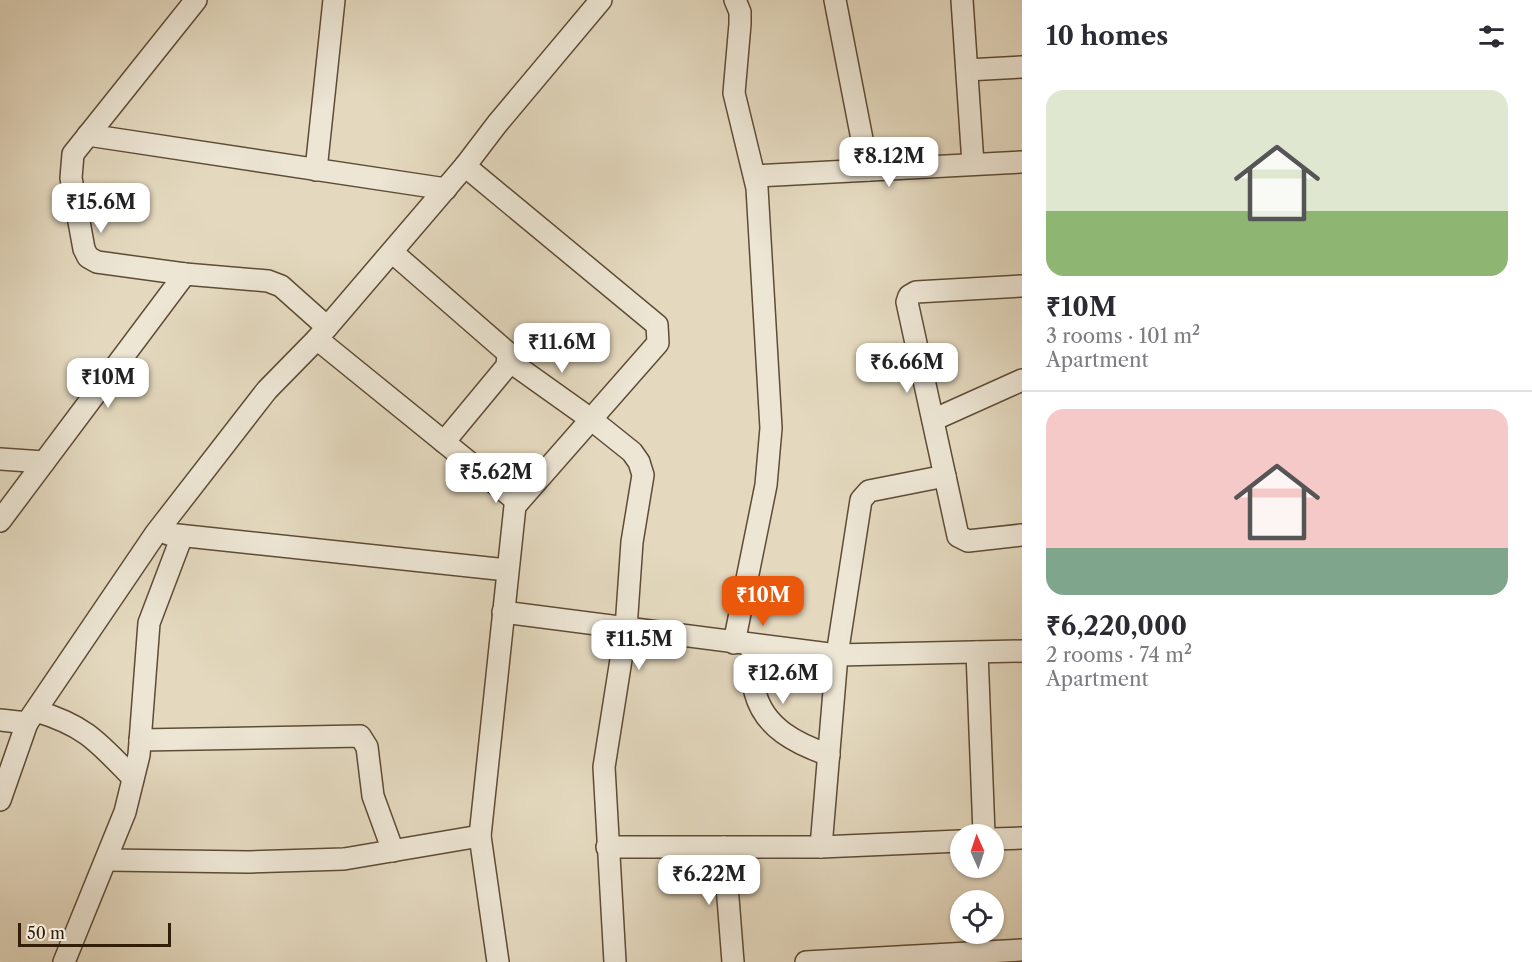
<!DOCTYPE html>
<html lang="en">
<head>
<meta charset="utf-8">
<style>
  body { margin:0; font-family:"Libre Caslon Text",serif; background:#f7f7f7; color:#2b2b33; height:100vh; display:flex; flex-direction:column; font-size:22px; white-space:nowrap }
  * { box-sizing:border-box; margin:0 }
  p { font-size:20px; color:#7c7c81 }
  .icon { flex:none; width:33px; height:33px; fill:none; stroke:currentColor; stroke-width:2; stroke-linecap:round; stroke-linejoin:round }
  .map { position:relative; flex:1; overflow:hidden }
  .drawer { display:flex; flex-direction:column; background:#fff; width:510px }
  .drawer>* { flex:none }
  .needle { width:39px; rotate:357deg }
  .tools { position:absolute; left:950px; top:824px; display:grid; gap:12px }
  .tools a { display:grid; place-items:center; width:54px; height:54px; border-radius:50%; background:#fff; box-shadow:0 2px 4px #0004; font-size:30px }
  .scale { position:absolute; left:18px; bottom:15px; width:153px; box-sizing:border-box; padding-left:6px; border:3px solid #321d09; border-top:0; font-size:16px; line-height:21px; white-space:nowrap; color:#321d09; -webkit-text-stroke:4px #ede6d5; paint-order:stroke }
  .price { position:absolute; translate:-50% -51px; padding:0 14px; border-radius:12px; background:#fff; color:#222; font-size:20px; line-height:39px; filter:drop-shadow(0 2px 3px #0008) }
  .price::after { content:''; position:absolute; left:50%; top:36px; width:18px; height:14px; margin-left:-9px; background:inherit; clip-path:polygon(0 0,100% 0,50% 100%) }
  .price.on { background:#ea580c; color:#fff }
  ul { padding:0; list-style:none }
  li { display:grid; align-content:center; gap:12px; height:318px; padding:0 24px }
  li+li { border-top:2px solid #e1e1e2 }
  li span { display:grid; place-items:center; height:186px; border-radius:18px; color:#555 }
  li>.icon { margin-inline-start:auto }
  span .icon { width:108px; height:108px; fill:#fffc; stroke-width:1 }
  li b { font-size:26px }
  h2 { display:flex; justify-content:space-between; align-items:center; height:72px; padding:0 24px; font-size:26px }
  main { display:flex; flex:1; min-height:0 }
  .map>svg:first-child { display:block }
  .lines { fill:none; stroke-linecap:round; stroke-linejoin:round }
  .street-casing { stroke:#5e4c36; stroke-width:24 }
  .street { stroke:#ede6d5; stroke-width:21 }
</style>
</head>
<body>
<main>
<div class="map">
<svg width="1022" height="962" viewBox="0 0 1022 962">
  <rect width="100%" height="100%" fill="#e4d9bf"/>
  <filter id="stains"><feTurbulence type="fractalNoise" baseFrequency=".00333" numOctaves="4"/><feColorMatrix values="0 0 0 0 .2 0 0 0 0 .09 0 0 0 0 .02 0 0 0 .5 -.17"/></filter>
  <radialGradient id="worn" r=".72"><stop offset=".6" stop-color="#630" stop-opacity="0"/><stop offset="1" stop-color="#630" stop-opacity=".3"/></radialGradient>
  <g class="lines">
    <g class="street-casing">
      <g id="street">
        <polyline points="196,0 73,154 71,178 84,249 88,257 97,262 185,274 268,281 281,286 327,327"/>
        <polyline points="835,0 868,170"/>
        <polyline points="962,0 973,164"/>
        <polyline points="967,70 1022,67"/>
        <polyline points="88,135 446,189"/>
        <polyline points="465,166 657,325 658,343 515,506 480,836 498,962"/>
        <polyline points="316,170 334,0"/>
        <polyline points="755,176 1022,162"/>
        <polyline points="392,252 508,353 507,366 444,442"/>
        <polyline points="1022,286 916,292 909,296 907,302 958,536 968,541 1022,535"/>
        <polyline points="317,339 518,502"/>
        <polyline points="508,353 519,368 592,420 632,452 639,462 643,475 632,542 626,628 604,767 615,962"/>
        <polyline points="933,420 1022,380"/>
        <polyline points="0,459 44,462"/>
        <polyline points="0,521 185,274"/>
        <polyline points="168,534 507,570"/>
        <polyline points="503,612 837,655 1022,651"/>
        <polyline points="734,643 766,485 771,428 757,188 734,93 740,24 740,12 735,0"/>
        <path d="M752,646C753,660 751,678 755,692C764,728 797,744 829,755"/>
        <polyline points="977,652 984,834"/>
        <path d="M36,711C86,726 98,742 133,778"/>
        <polyline points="0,720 27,723 0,800"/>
        <polyline points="27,723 156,533 267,390 317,339 465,166 497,124 601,0"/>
        <polyline points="140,740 360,736 367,747 373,796 393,851"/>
        <polyline points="993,839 1022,838"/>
        <polyline points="607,847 821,847 960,841"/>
        <polyline points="724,847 733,962"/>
        <polyline points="821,847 837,655 861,500 869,491 945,476"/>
        <polyline points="107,860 249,862 344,859 480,836"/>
        <polyline points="64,962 125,812 139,755 149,623 182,536"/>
        <polyline points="806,962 1022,950"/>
      </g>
    </g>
    <use href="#street" class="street"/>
  </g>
  <rect width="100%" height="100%" filter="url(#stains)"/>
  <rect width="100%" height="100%" fill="url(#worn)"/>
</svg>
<div class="tools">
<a><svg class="needle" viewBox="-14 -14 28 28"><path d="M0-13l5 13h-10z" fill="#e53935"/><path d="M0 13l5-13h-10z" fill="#7c7c81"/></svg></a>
<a><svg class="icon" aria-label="locate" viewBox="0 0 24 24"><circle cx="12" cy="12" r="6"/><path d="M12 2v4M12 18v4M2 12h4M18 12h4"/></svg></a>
</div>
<div class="scale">50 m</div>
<b class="price" style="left:889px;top:188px">₹8.12M</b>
<b class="price" style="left:101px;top:234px">₹15.6M</b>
<b class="price" style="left:562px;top:374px">₹11.6M</b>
<b class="price" style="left:907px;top:394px">₹6.66M</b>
<b class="price" style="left:108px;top:409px">₹10M</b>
<b class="price" style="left:496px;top:504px">₹5.62M</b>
<b class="price on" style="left:763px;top:627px">₹10M</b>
<b class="price" style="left:639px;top:671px">₹11.5M</b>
<b class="price" style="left:783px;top:705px">₹12.6M</b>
<b class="price" style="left:709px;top:906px">₹6.22M</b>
</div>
<section class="drawer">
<h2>10 homes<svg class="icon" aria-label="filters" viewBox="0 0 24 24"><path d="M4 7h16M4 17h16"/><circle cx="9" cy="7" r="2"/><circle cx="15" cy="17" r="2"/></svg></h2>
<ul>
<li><span style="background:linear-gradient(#dfe7d0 65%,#8fb573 0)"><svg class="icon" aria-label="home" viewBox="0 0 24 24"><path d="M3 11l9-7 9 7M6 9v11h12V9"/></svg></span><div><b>₹10M</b><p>3 rooms · 101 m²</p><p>Apartment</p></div></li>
<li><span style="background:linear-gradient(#f6c9c9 75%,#7fa58c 0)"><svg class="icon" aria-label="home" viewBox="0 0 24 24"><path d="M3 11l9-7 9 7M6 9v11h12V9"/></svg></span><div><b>₹6,220,000</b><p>2 rooms · 74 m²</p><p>Apartment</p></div></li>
</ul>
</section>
</main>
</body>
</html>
